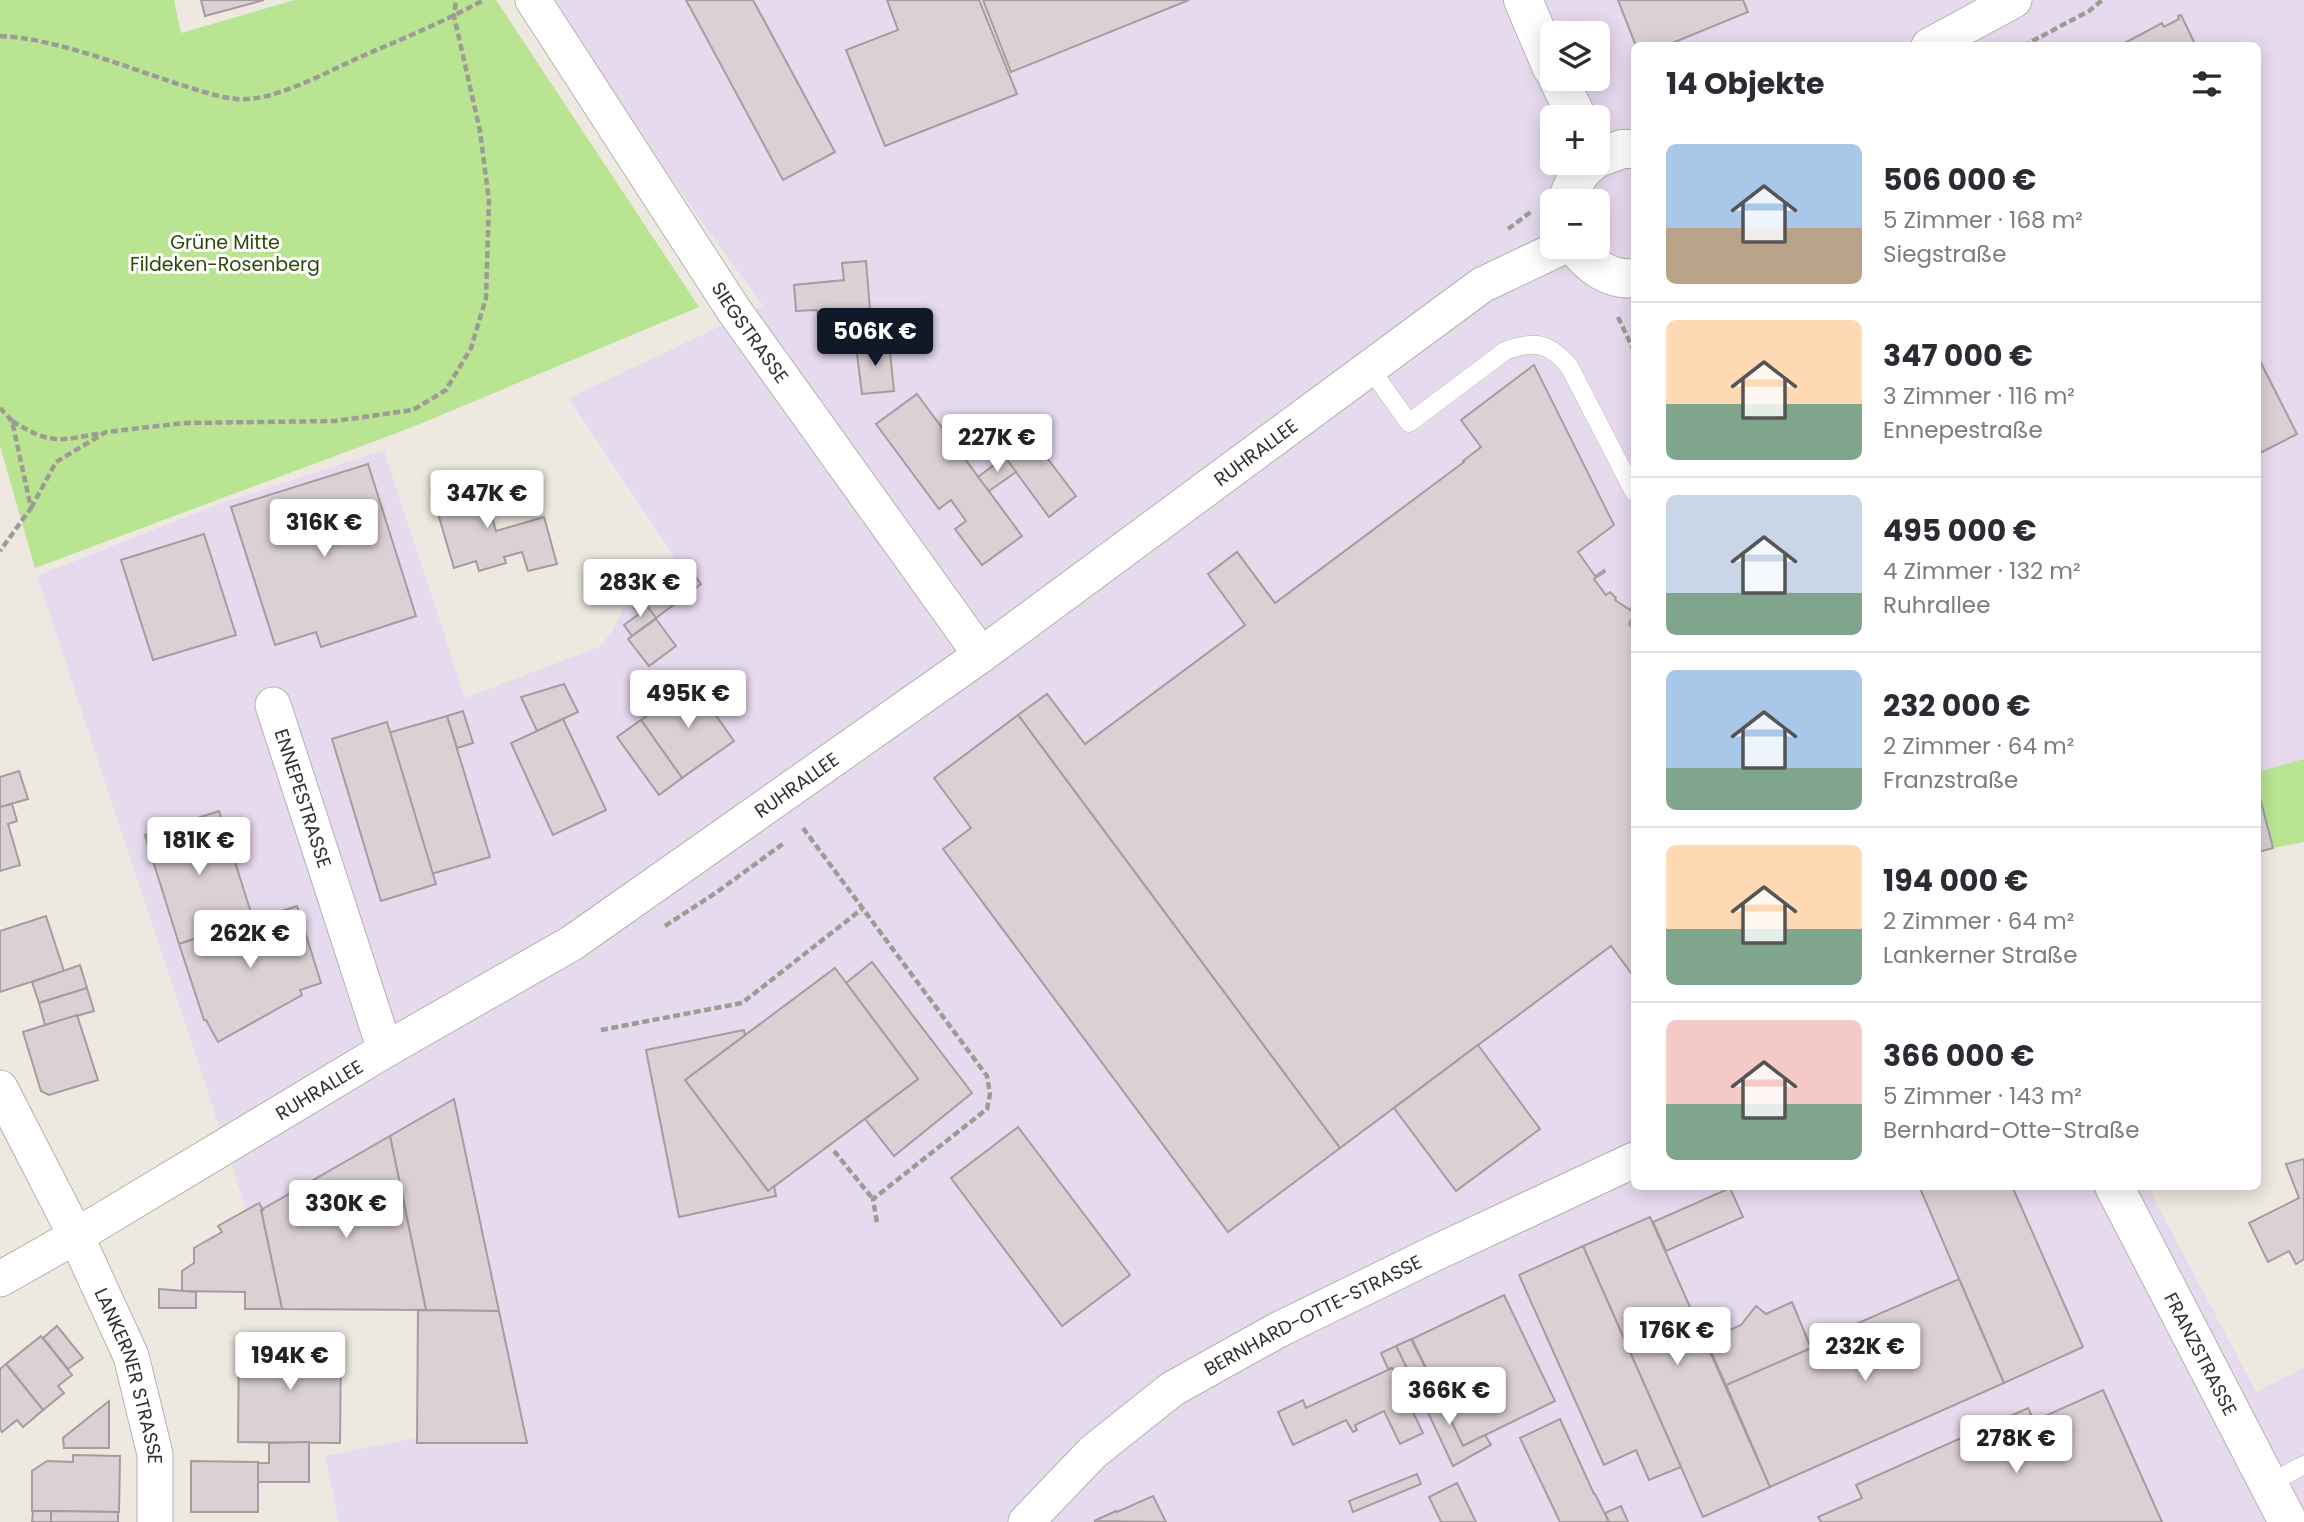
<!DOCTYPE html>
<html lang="de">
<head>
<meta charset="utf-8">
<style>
  body { margin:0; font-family:Poppins,sans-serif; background:#f7f7f7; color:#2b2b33; height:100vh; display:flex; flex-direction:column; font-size:26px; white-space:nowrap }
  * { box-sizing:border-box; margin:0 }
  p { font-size:23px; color:#7c7c81 }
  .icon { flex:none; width:38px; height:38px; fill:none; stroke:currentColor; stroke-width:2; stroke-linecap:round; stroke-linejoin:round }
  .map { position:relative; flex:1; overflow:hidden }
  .panel { position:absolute; left:1631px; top:42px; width:630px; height:1148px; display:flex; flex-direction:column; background:#fff; border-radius:10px; box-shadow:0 4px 18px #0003 }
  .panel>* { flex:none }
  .fabs { position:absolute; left:1540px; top:21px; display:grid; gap:14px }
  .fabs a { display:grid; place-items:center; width:70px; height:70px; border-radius:10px; background:#fff; box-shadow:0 4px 18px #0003; font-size:35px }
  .price { position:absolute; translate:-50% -60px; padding:0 16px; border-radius:7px; background:#fff; color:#222; font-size:23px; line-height:46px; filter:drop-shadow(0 2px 4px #0008) }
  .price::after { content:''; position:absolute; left:50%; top:42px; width:21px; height:16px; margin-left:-10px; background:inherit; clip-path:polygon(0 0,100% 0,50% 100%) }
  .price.current { background:#111827; color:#fff }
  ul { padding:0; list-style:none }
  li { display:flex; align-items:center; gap:21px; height:175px; padding:0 35px }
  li+li { border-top:2px solid #e1e1e2 }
  li span { display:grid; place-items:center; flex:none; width:196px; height:140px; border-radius:10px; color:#555 }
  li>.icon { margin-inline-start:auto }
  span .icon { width:84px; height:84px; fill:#fffc; stroke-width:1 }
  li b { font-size:30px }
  h2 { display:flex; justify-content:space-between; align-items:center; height:84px; padding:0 35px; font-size:30px }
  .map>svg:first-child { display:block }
  .industrial { fill:#e6daef; fill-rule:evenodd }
  .green { fill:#b9e492 }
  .building { fill:#dbd1d4; stroke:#a69c9f; stroke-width:2 }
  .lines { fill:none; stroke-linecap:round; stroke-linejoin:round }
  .lane-casing { stroke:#b6b2ab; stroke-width:19 }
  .street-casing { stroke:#b6b2ab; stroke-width:37 }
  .secondary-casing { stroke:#b6b2ab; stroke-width:40 }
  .path { stroke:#9e9b95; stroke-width:4.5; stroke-dasharray:7 3.5; stroke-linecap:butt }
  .lane { stroke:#fff; stroke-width:18 }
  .street { stroke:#fff; stroke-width:35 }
  .secondary { stroke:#fff; stroke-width:38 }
  .labels { text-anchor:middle; stroke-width:6; stroke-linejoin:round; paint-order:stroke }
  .park-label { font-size:19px; fill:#2b4705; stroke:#fff }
  .street-label { font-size:19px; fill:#32302d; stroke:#fff }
</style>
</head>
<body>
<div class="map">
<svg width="2304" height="1522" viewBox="0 0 2304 1522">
  <rect width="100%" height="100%" fill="#ede9e1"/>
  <path class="industrial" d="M542,0H2304V759L2258,772V46H1634V1186L2148,1187L2256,1392L2304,1368V1522H339L325,1456L417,1438V1305H278L37,576L211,507L384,450L465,698L601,646L614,628L626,601L676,559L569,398L763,306ZM1552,33H1598V79H1552ZM1552,117H1598V163H1552ZM1552,201H1598V247H1552Z"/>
  <g class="green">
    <polygon points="0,0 174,0 181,33 295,0 496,0 699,307 410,428 35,568 0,446"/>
    <polygon points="2304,759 2304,842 2273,848 2258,786 2258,772"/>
  </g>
  <g class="building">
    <polygon points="201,0 264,0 205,16"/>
    <polygon points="686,0 753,0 835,152 783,180"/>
    <polygon points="887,0 979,0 1017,94 885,146 846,50 898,30"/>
    <polygon points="983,0 1189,0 1011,72"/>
    <polygon points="1618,0 1743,0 1748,12 1665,46 1636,46"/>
    <polygon points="2181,15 2196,46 2119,46 2162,23 2164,27 2179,19 2178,16"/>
    <polygon points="866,261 872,334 824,339 822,318 818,318 817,310 796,311 794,285 844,280 842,263"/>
    <polygon points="889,342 894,391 862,394 856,346"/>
    <polygon points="2258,357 2297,434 2258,454"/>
    <polygon points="1534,365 1614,525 1578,552 1595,576 1604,570 1605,572 1594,579 1606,595 1610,592 1616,598 1615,600 1630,610 1631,608 1634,609 1634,614 1629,624 1634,631 1634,970 1631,973 1611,946 1340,1148 1018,715 1047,694 1085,744 1245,625 1208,574 1237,552 1275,603 1464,462 1463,461 1481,447 1461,420"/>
    <polygon points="917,394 1022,536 982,565 955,529 966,521 951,500 939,509 876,424"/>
    <polygon points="1022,425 1076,496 1049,517 996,445"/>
    <polygon points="1005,457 1016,472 989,491 978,477"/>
    <polygon points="368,464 416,616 321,647 316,632 275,645 231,507"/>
    <polygon points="480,476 496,531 544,517 557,564 528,571 522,552 504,557 506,563 479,571 476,561 454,568 431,490"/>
    <polygon points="204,534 236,635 153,660 121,560"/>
    <polygon points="688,566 701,584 656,618 642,600"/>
    <polygon points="643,601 656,618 632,636 624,625 639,614 634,608"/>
    <polygon points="656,619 676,646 649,666 628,639"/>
    <polygon points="693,683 734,741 682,778 641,720"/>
    <polygon points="564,684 578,712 537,731 521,697"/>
    <polygon points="463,711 473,743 457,748 447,716"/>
    <polygon points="1018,715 1340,1148 1228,1232 943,849 971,828 934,778"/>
    <polygon points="447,716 490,857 431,874 388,733"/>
    <polygon points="563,719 606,810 553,835 511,743"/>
    <polygon points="641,720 682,778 659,795 617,737"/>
    <polygon points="387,722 436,884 381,901 332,739"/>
    <polygon points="19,771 28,799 0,807 0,777"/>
    <polygon points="2258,790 2273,848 2258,852"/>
    <polygon points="12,804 17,821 8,824 20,865 0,871 0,807"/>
    <polygon points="219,811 253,919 179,944 145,835"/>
    <polygon points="297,906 321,983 300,990 302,995 218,1042 206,1020 204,1020 179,944"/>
    <polygon points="46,916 64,971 0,992 0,931"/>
    <polygon points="872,962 972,1093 894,1156 865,1119 918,1079 846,983"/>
    <polygon points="80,965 87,988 39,1003 32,982"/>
    <polygon points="835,968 918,1079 768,1191 685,1080"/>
    <polygon points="87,988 94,1011 45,1025 39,1003"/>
    <polygon points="77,1015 98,1080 49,1095 41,1091 23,1032"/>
    <polygon points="744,1030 745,1035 685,1080 768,1191 774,1186 776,1196 679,1217 646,1050"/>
    <polygon points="1478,1045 1540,1129 1456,1191 1394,1108"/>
    <polygon points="454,1099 499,1311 426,1310 390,1136"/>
    <polygon points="1018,1127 1130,1275 1062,1326 951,1178"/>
    <polygon points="390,1136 426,1310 282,1309 261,1210"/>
    <polygon points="2304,1159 2304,1259 2296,1264 2289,1251 2268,1262 2249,1223 2299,1198 2286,1164"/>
    <polygon points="1919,1186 2012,1186 2083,1347 2004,1383"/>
    <polygon points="1730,1188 1743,1217 1666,1251 1653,1222"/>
    <polygon points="259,1203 263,1210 261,1210 282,1309 245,1309 245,1292 182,1291 182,1271 194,1263 194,1248 222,1232 218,1226"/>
    <polygon points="1650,1217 1770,1487 1703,1517 1583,1246"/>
    <polygon points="1583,1246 1681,1467 1649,1480 1636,1450 1604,1465 1519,1275"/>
    <polygon points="1959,1279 2004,1383 1770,1487 1726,1385 1811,1348 1810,1344"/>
    <polygon points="159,1289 196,1292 196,1308 159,1308"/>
    <polygon points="1504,1295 1555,1401 1463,1446 1412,1339"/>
    <polygon points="1792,1302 1811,1348 1726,1385 1706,1341 1741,1325 1756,1306 1766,1314"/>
    <polygon points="418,1310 499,1311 527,1443 417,1443"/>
    <polygon points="57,1326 83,1358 68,1369 43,1338"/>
    <polygon points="41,1336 72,1375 58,1386 64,1393 43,1410 6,1364"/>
    <polygon points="1411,1339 1432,1381 1417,1389 1396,1346"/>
    <polygon points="239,1341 341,1341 340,1443 238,1442"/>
    <polygon points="1396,1346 1418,1391 1406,1396 1392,1368 1388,1369 1381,1353"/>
    <polygon points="6,1364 43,1410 23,1427 17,1420 2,1432 0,1429 0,1369"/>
    <polygon points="1392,1368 1423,1433 1400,1444 1384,1411 1355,1425 1357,1430 1353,1432 1346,1420 1293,1445 1278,1412 1303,1400 1306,1408"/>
    <polygon points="1432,1381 1463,1446 1485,1435 1491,1445 1453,1466 1417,1389"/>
    <polygon points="2103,1390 2162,1522 1821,1522 1818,1517 1862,1498 1856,1485 2028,1408 2034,1421"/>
    <polygon points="109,1401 109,1448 64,1448 63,1438"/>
    <polygon points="1560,1419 1594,1494 1595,1494 1609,1522 1560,1522 1520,1438"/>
    <polygon points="309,1442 309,1482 258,1482 258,1463 269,1463 269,1443"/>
    <polygon points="73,1455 120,1456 119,1512 32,1511 32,1471 47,1461 73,1462"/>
    <polygon points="191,1461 258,1462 258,1512 191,1512"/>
    <polygon points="1417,1474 1421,1484 1353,1512 1349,1501"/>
    <polygon points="1457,1483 1476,1522 1441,1522 1429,1497"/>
    <polygon points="1153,1496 1166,1522 1094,1521 1116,1511 1117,1512"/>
    <polygon points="1621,1506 1628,1522 1609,1522 1605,1513"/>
    <polygon points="33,1511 51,1511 51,1522 32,1522"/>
    <polygon points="51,1511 118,1512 118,1522 51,1522"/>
  </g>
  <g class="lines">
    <g class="lane-casing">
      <g id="lane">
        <path d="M1370,368L1409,423L1505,351C1534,340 1548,342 1569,366L1634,492"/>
        <polyline points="2268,1484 2304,1465"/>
      </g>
    </g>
    <g class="street-casing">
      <g id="street">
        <path id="s1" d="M533,0L733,309L981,655"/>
        <polyline points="1929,46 2014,0"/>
        <path id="s2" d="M273,705L385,1050"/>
        <path id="s3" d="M0,1088L76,1236L131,1356L155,1454V1522"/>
        <path id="s4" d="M0,1279L76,1236L385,1050L572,943L981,655L1482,285L1562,247"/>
        <path id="s5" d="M1026,1522L1093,1452L1172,1389L1278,1330L1431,1255L1634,1160"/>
      </g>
    </g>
    <g class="secondary-casing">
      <g id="secondary">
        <polyline points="1523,0 1552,68"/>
        <polyline points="1558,79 1577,117"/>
        <polyline points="1598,158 1622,149 1634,149"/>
        <path d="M1567,201C1572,186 1578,172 1591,163"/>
        <path d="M1576,247C1589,265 1610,281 1634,278"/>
        <path id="s6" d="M2114,1186L2288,1522"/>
      </g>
    </g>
    <g class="path">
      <path d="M0,36C53,38 124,66 175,83C195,89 216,97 237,99C274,102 324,73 358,58C400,40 443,22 484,0"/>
      <polyline points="2023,46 2089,11 2102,0"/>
      <polyline points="1508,229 1532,211"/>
      <polyline points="1618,317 1634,351"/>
      <polyline points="0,408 12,421 31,508 0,551"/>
      <path d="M12,421C52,445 57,441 102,433"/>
      <polyline points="31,508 56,462 106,432 184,423 335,421 413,410 446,390 471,348 486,298 489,201 480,131 454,16 456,0"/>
      <polyline points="803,828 987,1076 990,1094 987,1109 873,1199 877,1223"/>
      <polyline points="665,926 717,892 784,843"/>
      <polyline points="601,1030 742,1003 862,909"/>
      <polyline points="834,1151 873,1199"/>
    </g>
    <use href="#lane" class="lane"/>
    <use href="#street" class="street"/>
    <use href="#secondary" class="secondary"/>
  </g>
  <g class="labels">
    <g class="park-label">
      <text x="225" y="249">Grüne Mitte<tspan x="225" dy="22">Fildeken-Rosenberg</tspan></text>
    </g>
    <g class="street-label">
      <text dy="7" stroke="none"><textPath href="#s1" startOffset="397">SIEGSTRASSE</textPath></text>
      <text dy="7" stroke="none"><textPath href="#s4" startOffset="1505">RUHRALLEE</textPath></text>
      <text dy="7" stroke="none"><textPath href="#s4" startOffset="938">RUHRALLEE</textPath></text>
      <text dy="7" stroke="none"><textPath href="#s2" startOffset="98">ENNEPESTRASSE</textPath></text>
      <text dy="7" stroke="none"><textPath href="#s4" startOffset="371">RUHRALLEE</textPath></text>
      <text dy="7" stroke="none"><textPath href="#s5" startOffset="357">BERNHARD-OTTE-STRASSE</textPath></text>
      <text dy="7" stroke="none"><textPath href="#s6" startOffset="189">FRANZSTRASSE</textPath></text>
      <text dy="7" stroke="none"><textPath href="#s3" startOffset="317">LANKERNER STRASSE</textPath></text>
    </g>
  </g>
</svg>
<div class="fabs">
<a><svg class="icon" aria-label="layers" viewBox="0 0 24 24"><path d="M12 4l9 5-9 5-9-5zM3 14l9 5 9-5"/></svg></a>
<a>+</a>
<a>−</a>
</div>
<b class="price current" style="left:875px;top:368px">506K €</b>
<b class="price" style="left:997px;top:474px">227K €</b>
<b class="price" style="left:487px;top:530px">347K €</b>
<b class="price" style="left:324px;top:559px">316K €</b>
<b class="price" style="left:640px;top:619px">283K €</b>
<b class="price" style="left:688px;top:730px">495K €</b>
<b class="price" style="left:199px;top:877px">181K €</b>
<b class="price" style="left:250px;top:970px">262K €</b>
<b class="price" style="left:346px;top:1240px">330K €</b>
<b class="price" style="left:1677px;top:1367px">176K €</b>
<b class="price" style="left:1865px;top:1383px">232K €</b>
<b class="price" style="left:290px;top:1392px">194K €</b>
<b class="price" style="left:1449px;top:1427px">366K €</b>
<b class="price" style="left:2016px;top:1475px">278K €</b>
<section class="panel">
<h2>14 Objekte<svg class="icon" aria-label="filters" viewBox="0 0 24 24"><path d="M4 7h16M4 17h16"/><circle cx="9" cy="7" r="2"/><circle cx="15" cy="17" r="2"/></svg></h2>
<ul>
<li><span style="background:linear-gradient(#a9c7e8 60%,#b9a48a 0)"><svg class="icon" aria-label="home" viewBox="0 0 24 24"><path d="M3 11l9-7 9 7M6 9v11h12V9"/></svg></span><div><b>506 000 €</b><p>5 Zimmer · 168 m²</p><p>Siegstraße</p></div></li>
<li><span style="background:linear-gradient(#ffd9b3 60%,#7fa58c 0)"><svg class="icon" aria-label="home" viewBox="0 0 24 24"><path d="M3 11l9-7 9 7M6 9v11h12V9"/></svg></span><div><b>347 000 €</b><p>3 Zimmer · 116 m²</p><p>Ennepestraße</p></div></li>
<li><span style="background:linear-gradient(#c9d6e8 70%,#7fa58c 0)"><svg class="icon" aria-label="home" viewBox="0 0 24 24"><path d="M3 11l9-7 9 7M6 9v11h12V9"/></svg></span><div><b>495 000 €</b><p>4 Zimmer · 132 m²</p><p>Ruhrallee</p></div></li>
<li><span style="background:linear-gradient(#a9c7e8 70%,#7fa58c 0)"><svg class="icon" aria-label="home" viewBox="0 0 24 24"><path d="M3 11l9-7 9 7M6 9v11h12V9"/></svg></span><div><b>232 000 €</b><p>2 Zimmer · 64 m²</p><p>Franzstraße</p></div></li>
<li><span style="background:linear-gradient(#ffd9b3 60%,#7fa58c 0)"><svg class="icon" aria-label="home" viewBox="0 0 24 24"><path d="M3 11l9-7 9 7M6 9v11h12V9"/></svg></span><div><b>194 000 €</b><p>2 Zimmer · 64 m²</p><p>Lankerner Straße</p></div></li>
<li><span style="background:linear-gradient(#f6c9c9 60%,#7fa58c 0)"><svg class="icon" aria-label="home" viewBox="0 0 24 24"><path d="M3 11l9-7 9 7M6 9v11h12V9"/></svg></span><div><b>366 000 €</b><p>5 Zimmer · 143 m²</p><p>Bernhard-Otte-Straße</p></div></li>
</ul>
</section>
</div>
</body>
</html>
